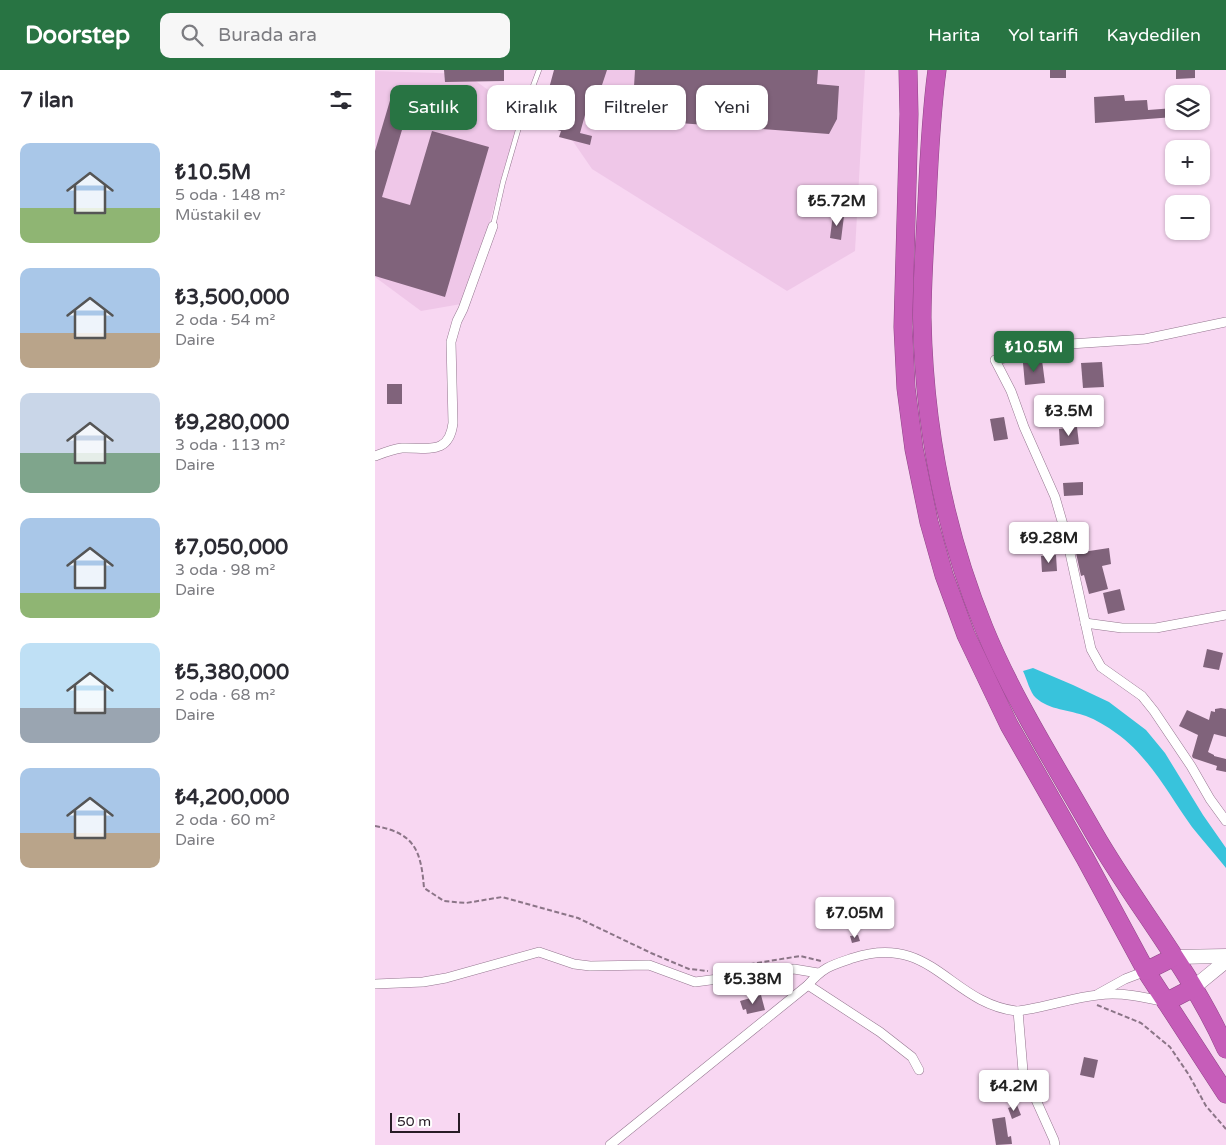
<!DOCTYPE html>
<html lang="tr">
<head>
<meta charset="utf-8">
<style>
  body { margin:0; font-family:"Varela Round",sans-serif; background:#f7f7f7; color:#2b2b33; height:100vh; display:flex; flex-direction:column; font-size:19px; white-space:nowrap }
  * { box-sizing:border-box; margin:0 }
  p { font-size:16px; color:#7c7c81 }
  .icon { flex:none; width:28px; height:28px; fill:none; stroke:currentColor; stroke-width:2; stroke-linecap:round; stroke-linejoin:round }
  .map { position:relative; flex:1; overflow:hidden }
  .side { display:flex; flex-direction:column; background:#fff; width:375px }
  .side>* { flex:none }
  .top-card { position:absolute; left:15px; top:15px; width:475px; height:45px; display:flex; gap:10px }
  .fabs { position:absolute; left:790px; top:15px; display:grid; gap:10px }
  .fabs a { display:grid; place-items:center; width:45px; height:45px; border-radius:10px; background:#fff; box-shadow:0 1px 4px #0004; font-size:25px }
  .scale { position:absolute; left:15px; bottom:12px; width:70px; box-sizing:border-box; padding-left:5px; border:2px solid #281c26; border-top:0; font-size:14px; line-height:18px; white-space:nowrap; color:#281c26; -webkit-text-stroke:4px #fff; paint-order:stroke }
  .price { position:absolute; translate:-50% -42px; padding:0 11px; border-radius:5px; background:#fff; color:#222; font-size:16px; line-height:32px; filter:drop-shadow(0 1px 2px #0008) }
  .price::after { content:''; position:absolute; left:50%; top:30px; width:15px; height:11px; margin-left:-8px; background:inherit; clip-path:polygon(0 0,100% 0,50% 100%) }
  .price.selected { background:#287443; color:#fff }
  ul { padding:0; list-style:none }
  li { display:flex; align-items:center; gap:15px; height:125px; padding:0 20px }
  li span { display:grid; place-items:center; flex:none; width:140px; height:100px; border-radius:10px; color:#555 }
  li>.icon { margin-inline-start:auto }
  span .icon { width:60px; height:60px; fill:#fffc; stroke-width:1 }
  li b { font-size:21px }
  h2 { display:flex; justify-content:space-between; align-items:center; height:60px; padding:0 20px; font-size:21px }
  .tag { padding:0 18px; border-radius:10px; background:#fff; box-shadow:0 1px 4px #0004; font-size:18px; line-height:45px }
  .tag.selected { background:#287443; color:#fff }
  header { display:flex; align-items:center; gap:30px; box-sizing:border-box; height:70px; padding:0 25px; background:#287443; color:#fff }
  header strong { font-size:24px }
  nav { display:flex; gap:28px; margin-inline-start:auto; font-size:18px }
  .search { width:350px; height:45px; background:#f7f7f7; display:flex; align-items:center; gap:12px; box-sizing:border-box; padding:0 18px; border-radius:10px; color:#7c7c81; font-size:19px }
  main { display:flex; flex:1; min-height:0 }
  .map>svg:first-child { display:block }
  .built { fill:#efc7e8 }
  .water { fill:#38c3dc }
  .building { fill:#80637b }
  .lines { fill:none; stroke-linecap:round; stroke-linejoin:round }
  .lane-casing { stroke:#94768f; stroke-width:5.5 }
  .street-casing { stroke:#94768f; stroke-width:10 }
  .secondary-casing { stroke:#94768f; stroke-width:15 }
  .highway-casing { stroke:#8f4686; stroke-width:19 }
  .path { stroke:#8b7587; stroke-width:2; stroke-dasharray:5 2.5; stroke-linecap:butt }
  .lane { stroke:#fff; stroke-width:4.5 }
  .street { stroke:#fff; stroke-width:9 }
  .secondary { stroke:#fff; stroke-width:14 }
  .highway { stroke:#c65db9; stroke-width:18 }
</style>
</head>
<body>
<header>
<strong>Doorstep</strong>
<div class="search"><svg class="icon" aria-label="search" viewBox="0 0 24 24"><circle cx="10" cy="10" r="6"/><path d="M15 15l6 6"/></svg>Burada ara</div>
<nav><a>Harita</a><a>Yol tarifi</a><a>Kaydedilen</a></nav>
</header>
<main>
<section class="side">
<h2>7 ilan<svg class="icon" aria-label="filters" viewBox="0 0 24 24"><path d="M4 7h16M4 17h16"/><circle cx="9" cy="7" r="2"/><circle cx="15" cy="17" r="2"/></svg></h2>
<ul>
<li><span style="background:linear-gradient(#a9c7e8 65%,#8fb573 0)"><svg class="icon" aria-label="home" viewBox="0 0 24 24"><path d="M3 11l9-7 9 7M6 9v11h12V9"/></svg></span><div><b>₺10.5M</b><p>5 oda · 148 m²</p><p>Müstakil ev</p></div></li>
<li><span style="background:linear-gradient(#a9c7e8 65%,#b9a48a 0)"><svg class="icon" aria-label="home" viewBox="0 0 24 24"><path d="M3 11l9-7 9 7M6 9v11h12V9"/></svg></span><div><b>₺3,500,000</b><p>2 oda · 54 m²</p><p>Daire</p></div></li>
<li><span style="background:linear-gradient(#c9d6e8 60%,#7fa58c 0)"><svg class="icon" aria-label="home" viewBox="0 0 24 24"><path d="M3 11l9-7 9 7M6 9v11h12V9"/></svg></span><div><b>₺9,280,000</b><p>3 oda · 113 m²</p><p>Daire</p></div></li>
<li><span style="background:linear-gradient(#a9c7e8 75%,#8fb573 0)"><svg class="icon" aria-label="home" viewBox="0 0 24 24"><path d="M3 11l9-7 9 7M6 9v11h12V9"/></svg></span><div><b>₺7,050,000</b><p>3 oda · 98 m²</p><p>Daire</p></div></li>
<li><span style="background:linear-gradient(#bfe0f5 65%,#9aa5b1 0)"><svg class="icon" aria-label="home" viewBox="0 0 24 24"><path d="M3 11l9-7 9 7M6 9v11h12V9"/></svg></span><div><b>₺5,380,000</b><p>2 oda · 68 m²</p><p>Daire</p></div></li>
<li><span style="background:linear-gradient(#a9c7e8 65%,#b9a48a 0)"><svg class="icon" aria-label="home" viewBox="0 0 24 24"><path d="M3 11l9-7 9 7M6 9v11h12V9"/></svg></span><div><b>₺4,200,000</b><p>2 oda · 60 m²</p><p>Daire</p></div></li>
</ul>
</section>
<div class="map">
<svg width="851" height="1075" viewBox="0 0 851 1075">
  <rect width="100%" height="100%" fill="#f8d7f2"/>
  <g class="built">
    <polygon points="182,0 490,0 480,181 412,221 217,99 173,35"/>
    <polygon points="0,1 91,4 145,43 92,233 46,241 0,207"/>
  </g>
  <path class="water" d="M658,598L698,615L734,632L771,660L790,683L828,745L851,778V798C840,784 828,771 817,757C794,725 774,686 741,663C732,656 721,650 711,646C695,640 674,640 661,628C655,623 652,609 648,601Z"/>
  <g class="building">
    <polygon points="69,0 129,0 129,11 70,12"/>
    <polygon points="179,0 232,0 227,15 233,17 230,27 239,29 233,52 210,45 205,63 217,66 215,75 184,67 186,61 164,55"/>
    <polygon points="260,0 443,0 442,14 464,16 462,49 454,64 263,50 263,38 261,38 261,34 258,33"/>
    <rect x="675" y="0" width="16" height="8"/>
    <polygon points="801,0 820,0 820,8 801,9"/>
    <polygon points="19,17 38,23 7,127 35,135 57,61 114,77 70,227 0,206 0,81"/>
    <polygon points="749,25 750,31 772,30 773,40 799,38 799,47 720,53 719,27"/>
    <polygon points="458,144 469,146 466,170 455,168"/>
    <polygon points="667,290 670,313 650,315 648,293"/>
    <polygon points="727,292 729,317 708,318 706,293"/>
    <rect x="12" y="314" width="15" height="20"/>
    <polygon points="629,347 633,369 619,371 615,349"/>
    <polygon points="702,357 704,374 685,376 684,359"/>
    <polygon points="708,412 708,425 689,426 688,413"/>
    <polygon points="734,478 736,494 727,496 733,519 714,524 709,505 706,506 701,483"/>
    <polygon points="681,485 682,501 667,502 666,486"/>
    <polygon points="745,519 750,540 733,544 728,523"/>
    <polygon points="832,579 848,583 844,600 828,597"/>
    <polygon points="846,638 851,639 851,667 839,664 833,682 839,685 839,686 851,689 851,702 841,700 842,696 818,688 817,686 823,665 804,656 812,640 834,650 836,641 840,642 840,639"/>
    <polygon points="483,865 485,871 477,873 475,866"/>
    <polygon points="386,925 390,940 372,944 371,939 368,940 365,931"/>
    <polygon points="709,987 723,990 719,1008 705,1005"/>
    <polygon points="642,1035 646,1045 637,1049 633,1038"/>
    <polygon points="630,1047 633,1067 636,1066 637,1074 621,1075 617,1049"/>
  </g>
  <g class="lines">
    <g class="lane-casing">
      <polyline id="lane" points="118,156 128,112 148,43 164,0"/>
    </g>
    <g class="street-casing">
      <g id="street">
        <polyline points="851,252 770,269 695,274 620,290 636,321 649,357 680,427 691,465 716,579 726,597 767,626 779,641 816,696 835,729 851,751"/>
        <path d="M0,386C8,383 18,379 27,378C52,377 74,386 78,353L76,272L82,251L88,239L118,156"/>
        <polyline points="710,553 747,558 781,558 851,545"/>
        <polyline points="0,914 48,912 71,908 164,882 199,894 215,896 274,895 320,912 419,899 443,903"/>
        <polyline points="433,915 505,962 537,987 544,1000"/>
        <polyline points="723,924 750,909 771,901"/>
        <polyline points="643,941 648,1001 679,1070 680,1075"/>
        <path d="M235,1075L433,915C448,897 457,895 478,888C556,862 575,933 641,941C647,941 654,939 660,938C681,934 702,927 723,925C746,922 769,927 791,932"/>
      </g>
    </g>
    <g class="secondary-casing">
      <g id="secondary">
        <polyline points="799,887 851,886"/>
        <polyline points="818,918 851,891"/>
      </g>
    </g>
    <g class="highway-casing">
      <g id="highway">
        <polyline points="533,0 534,44 528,257 531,318 539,379 554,452 569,505 591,565 634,655 710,788 771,901 851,1024"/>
        <path d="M562,0C556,44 554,88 552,132C550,170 547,210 547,248C549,354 569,460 609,558C638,629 681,696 719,763C761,836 817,902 851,979"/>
        <polyline points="771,901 799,887"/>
        <polyline points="791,932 818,918"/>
      </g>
    </g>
    <g class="path">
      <path d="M0,756C40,763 46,781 49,818L69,831L91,833L127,827L203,848L276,883L314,899L333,901"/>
      <polyline points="345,899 425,886 446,891"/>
      <polyline points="722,935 766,953 795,977 814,1005 831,1036 851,1059"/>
    </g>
    <use href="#lane" class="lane"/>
    <use href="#street" class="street"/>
    <use href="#secondary" class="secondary"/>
    <use href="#highway" class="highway"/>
  </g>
</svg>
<div class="fabs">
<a><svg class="icon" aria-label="layers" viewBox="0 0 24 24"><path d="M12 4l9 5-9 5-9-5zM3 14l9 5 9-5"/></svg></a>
<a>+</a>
<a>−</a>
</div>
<div class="scale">50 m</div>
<b class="price" style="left:462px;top:157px">₺5.72M</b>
<b class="price selected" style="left:659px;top:303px">₺10.5M</b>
<b class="price" style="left:694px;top:367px">₺3.5M</b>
<b class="price" style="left:674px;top:494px">₺9.28M</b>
<b class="price" style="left:480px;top:869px">₺7.05M</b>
<b class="price" style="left:378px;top:935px">₺5.38M</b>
<b class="price" style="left:639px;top:1042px">₺4.2M</b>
<div class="top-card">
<a class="tag selected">Satılık</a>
<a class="tag">Kiralık</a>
<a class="tag">Filtreler</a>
<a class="tag">Yeni</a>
</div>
</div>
</main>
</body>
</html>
